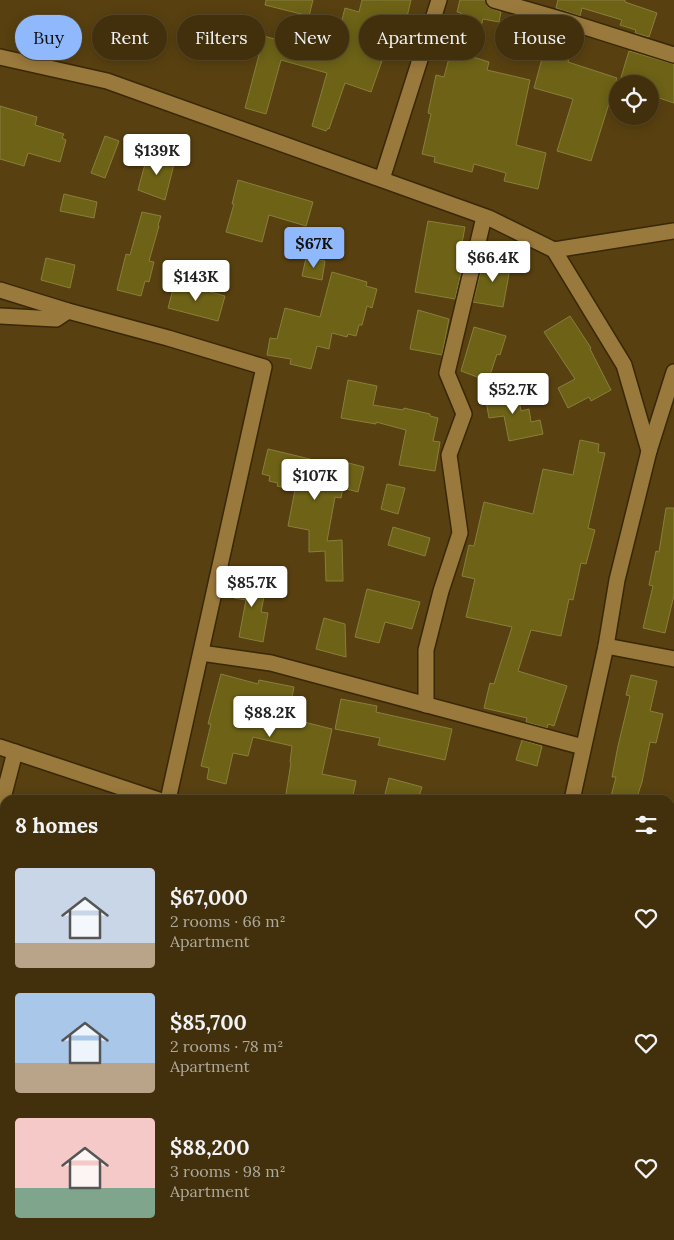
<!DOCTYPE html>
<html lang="en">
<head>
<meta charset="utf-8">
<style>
  body { margin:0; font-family:Lora,serif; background:#4c3c1a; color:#f1f3f6; height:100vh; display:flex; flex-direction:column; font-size:19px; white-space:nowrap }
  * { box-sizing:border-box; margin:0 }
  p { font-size:16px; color:#aea99d }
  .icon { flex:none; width:28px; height:28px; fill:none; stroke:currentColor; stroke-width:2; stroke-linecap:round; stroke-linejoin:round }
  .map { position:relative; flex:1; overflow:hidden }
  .panel { position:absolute; left:0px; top:795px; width:675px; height:445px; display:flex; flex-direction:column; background:#42300c; border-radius:15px 15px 0 0; box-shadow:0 2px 12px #0003,0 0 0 1px #5a4b2d }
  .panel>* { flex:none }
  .guide { position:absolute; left:15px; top:15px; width:645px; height:45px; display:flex; gap:10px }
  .fabs { position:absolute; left:609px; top:75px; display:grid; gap:10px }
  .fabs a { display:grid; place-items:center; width:50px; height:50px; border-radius:50%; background:#42300c; box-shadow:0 2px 12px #0003,0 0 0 1px #5a4b2d; font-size:25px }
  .price { position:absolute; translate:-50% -42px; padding:0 11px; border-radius:5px; background:#fff; color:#222; font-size:16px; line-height:32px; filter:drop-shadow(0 1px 2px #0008) }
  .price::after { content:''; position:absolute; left:50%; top:30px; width:15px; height:11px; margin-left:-8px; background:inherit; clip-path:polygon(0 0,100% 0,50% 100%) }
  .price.selected { background:#90b8fd; color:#111 }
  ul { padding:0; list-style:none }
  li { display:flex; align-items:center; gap:15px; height:125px; padding:0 15px }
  li span { display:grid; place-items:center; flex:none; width:140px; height:100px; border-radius:5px; color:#555 }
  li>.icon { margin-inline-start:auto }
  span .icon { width:60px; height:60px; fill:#fffc; stroke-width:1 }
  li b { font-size:21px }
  h2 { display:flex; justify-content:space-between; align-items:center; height:60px; padding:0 15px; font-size:21px }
  .chip { padding:0 18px; border-radius:22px; background:#42300c; box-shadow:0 2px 12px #0003,0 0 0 1px #5a4b2d; font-size:18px; line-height:45px }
  .chip.selected { background:#90b8fd; color:#111 }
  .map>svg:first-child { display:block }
  .building { fill:#6d6216; stroke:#897f3c }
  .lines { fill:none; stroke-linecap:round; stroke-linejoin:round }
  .street-casing { stroke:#392807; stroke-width:18 }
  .street { stroke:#9a793c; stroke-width:15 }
</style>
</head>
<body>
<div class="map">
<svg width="674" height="1240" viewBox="0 0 674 1240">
  <rect width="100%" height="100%" fill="#584010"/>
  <g class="building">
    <polygon points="266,0 313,0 309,16 265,5"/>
    <polygon points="362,0 411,0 403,33 410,35 403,60 384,55 371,92 345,83 329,129 328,128 326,131 312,126 315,115 327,73 281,60 266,114 245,108 264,36 306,48 307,44 334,51 345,8 359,12"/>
    <polygon points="460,0 485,0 488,7 501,12 499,22 483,19 473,57 489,62 487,70 530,80 516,145 546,153 538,189 504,181 506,173 474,164 472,172 434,162 435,157 422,154 431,114 428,113 436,75 444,77 461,13 457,12"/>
    <polygon points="558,0 625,0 625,2 657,13 649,37 635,33 636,30 620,25 622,20 582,8 580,16 556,8"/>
    <polygon points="551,26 575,34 568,62 617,78 591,161 557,151 573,99 534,88"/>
    <polygon points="629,51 674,64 674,103 650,95 650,84 619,84"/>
    <polygon points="0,106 37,117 35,125 64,134 62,138 66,140 60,162 28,153 24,166 0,159"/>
    <polygon points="105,136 119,141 105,178 91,173"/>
    <polygon points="148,153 175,160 165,200 138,190"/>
    <polygon points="238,180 313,202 306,226 269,215 262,242 226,232 234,204 232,204"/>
    <polygon points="64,194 97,202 94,218 60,211"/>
    <polygon points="142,212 161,216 158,225 159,226 149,261 154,262 149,282 145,281 141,296 117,290 126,254 130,255"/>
    <polygon points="428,221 465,227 460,254 465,255 455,299 415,292"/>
    <polygon points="46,258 75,265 70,288 41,280"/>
    <polygon points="306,258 325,261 322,280 302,276"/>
    <polygon points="484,258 511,263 503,307 473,302"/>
    <polygon points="332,272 367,282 366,286 377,289 372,308 367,306 362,325 359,325 356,336 348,334 347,337 332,333 329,349 317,346 311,369 290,364 291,359 267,355 270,338 277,339 285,308 320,317"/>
    <polygon points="175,282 225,296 218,321 168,308"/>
    <polygon points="418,310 449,319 442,355 410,349"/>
    <polygon points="570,316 591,348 590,349 611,390 591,401 589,397 568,408 558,388 575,379 544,332"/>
    <polygon points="474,327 506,336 500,355 497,354 488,381 461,371"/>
    <polygon points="348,380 377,386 373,405 403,410 404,408 430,414 430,416 438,418 433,441 440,442 435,471 399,465 406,430 376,422 376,424 341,418"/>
    <polygon points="517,388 521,411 529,409 531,422 540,420 543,434 509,441 504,416 489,418 485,395"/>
    <polygon points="580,440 599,444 598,452 605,453 588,528 595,530 586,564 581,563 573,600 569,599 561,636 531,630 518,671 567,686 554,726 548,724 547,728 526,722 527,718 484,708 490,683 494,684 512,627 466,617 475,579 462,576 469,545 474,546 484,502 533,514 543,469 573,475"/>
    <polygon points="268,449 310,459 307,470 332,476 337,460 364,467 358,492 343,488 341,498 335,497 327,541 342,540 343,581 326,581 325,551 309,552 309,530 288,526 295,490 277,486 278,483 269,481 270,476 262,474"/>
    <polygon points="387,484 405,488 398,514 381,509"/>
    <polygon points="666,508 674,508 674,595 665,633 643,628 653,586 649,585 656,551 659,552"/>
    <polygon points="393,527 430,538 425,556 388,545"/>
    <polygon points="239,576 267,581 261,612 268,613 263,642 239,637 246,600 234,598"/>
    <polygon points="367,589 420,602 412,629 385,622 379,643 355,637"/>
    <polygon points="324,618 345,624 346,657 316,649"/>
    <polygon points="221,674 258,684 259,680 294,687 288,718 332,729 322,774 356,781 352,800 285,800 291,763 290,762 292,746 253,737 248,756 233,753 226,784 207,779 209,768 201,766 211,724 208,724"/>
    <polygon points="631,675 657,681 650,711 663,714 656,743 650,742 642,782 636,800 610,800 616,777 612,777 618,746 630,696 626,695"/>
    <polygon points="341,699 377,706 376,712 452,729 445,760 378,745 380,738 335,729"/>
    <polygon points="522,740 542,746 537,766 516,760"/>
    <polygon points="389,778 422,787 418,800 406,800 385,794"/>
  </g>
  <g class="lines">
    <g class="street-casing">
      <g id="street">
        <polyline points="494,0 563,20 674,55"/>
        <polyline points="0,57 107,81 489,218 554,250 624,365 649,451 617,580 606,646 572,800"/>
        <polyline points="382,179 439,0"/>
        <polyline points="554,250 674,231"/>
        <polyline points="0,290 68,311 168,338 264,367 168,800"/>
        <polyline points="0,316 56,319 68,311"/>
        <polyline points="649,451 674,372"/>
        <polyline points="606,646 674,659"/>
        <polyline points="201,653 271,663 583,747"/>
        <polyline points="426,705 426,650 441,591 460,533 449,455 464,414 447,373 484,217"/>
        <polyline points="0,747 159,800"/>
        <polyline points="0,821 3,798 15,752"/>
        <polyline points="0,1059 5,1060"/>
        <polyline points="670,1192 674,1177"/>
        <polyline points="48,1240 49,1235"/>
        <polyline points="484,1240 485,1235"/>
        <polyline points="658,1240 659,1235"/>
      </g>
    </g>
    <use href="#street" class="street"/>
  </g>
</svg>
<div class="fabs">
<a><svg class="icon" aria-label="locate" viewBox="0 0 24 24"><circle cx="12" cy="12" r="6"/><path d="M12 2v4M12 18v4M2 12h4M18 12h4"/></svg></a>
</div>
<b class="price" style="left:157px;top:176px">$139K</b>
<b class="price selected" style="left:314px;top:269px">$67K</b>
<b class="price" style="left:493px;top:283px">$66.4K</b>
<b class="price" style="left:196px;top:302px">$143K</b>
<b class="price" style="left:513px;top:415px">$52.7K</b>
<b class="price" style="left:315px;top:501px">$107K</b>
<b class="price" style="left:252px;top:608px">$85.7K</b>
<b class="price" style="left:270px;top:738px">$88.2K</b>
<div class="guide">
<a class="chip selected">Buy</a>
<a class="chip">Rent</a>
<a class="chip">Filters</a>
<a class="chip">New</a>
<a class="chip">Apartment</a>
<a class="chip">House</a>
</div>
<section class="panel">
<h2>8 homes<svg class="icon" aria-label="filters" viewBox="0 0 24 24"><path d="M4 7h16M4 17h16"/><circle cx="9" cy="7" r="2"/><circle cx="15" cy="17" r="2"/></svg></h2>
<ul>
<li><span style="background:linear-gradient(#c9d6e8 75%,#b9a48a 0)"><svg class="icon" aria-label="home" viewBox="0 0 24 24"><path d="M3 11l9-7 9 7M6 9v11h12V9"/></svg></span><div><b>$67,000</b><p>2 rooms · 66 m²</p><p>Apartment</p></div><svg class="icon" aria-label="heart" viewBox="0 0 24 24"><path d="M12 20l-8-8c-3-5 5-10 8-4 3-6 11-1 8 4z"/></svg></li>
<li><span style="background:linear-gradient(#a9c7e8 70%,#b9a48a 0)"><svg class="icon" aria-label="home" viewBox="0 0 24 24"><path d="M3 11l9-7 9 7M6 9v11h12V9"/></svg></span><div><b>$85,700</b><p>2 rooms · 78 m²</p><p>Apartment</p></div><svg class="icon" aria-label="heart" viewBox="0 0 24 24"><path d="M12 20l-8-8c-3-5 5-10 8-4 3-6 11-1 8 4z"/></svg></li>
<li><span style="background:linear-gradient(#f6c9c9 70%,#7fa58c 0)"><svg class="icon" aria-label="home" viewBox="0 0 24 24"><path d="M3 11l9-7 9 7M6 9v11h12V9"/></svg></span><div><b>$88,200</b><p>3 rooms · 98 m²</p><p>Apartment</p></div><svg class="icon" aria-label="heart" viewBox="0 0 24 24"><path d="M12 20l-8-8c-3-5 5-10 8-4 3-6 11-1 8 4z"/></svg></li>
</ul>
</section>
</div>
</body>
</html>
